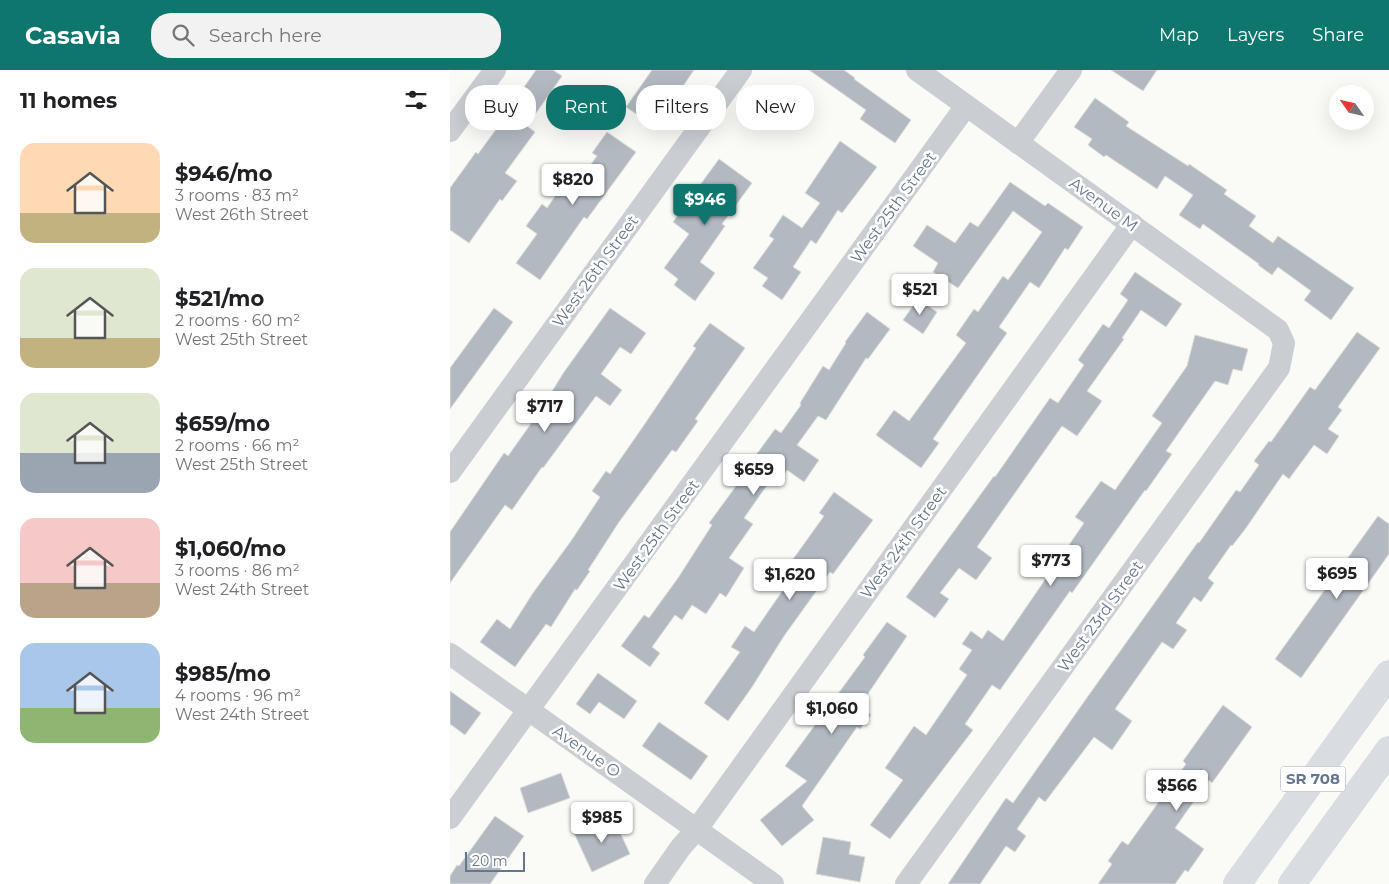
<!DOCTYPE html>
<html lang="en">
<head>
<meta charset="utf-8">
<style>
  body { margin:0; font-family:Montserrat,sans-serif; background:#f2f2f2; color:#202124; height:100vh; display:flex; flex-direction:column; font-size:19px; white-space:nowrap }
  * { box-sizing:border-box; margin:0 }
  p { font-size:16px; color:#757577 }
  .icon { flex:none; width:28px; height:28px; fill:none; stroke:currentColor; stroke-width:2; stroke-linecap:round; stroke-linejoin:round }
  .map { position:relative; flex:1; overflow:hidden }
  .drawer { display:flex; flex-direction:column; background:#fff; width:450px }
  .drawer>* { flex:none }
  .guide { position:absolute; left:15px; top:15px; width:475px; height:45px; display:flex; gap:10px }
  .needle { width:32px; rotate:304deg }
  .fabs { position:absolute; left:879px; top:15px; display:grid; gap:10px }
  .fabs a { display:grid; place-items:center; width:45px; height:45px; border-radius:50%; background:#fff; box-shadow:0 5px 20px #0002; font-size:25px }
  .scale { position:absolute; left:15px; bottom:12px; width:60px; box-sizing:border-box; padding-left:5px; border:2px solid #66768c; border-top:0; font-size:14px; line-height:18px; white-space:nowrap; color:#66768c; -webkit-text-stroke:4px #fff; paint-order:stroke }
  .price { position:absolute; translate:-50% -42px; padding:0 11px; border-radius:5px; background:#fff; color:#222; font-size:16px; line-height:32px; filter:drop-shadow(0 1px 2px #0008) }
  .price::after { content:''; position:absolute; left:50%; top:30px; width:15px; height:11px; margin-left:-8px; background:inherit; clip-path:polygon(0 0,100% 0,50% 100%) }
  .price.active { background:#0f766e; color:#fff }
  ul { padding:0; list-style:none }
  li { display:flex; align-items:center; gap:15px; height:125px; padding:0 20px }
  li span { display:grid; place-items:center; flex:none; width:140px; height:100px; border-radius:15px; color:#555 }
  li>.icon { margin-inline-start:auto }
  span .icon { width:60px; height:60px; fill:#fffc; stroke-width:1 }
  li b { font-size:21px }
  h2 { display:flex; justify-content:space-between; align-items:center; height:60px; padding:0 20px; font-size:21px }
  .tag { padding:0 18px; border-radius:20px; background:#fff; box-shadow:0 5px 20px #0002; font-size:18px; line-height:45px }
  .tag.active { background:#0f766e; color:#fff }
  header { display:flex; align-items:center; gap:30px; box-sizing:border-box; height:70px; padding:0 25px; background:#0f766e; color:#fff }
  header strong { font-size:24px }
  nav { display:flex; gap:28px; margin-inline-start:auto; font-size:18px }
  .search { width:350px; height:45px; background:#f2f2f2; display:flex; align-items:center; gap:12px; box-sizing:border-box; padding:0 18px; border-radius:20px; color:#757577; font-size:19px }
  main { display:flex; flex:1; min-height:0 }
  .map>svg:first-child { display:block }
  .building { fill:#b2b9c1; stroke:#dcdcd9 }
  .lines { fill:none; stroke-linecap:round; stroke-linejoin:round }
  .minor { stroke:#cacdd2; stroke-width:22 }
  .major { stroke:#d9dde2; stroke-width:28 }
  .labels { text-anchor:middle; stroke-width:5; stroke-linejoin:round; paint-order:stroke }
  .shield { fill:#fff; stroke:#949fae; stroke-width:1 }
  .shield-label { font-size:15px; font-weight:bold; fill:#66768c }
  .street-label { font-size:16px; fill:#66768c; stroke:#fff }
</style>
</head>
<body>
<header>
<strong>Casavia</strong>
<div class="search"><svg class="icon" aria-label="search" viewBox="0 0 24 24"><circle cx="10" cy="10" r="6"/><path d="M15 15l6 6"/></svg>Search here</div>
<nav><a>Map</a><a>Layers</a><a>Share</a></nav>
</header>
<main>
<section class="drawer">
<h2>11 homes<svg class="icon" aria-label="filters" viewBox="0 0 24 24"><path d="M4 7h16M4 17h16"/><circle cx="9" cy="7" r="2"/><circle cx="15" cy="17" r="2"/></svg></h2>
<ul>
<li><span style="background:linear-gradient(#ffd9b3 70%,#c2b280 0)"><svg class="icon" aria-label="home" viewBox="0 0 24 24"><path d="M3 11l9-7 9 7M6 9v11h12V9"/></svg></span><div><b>$946/mo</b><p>3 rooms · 83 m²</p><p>West 26th Street</p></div></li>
<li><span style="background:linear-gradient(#dfe7d0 70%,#c2b280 0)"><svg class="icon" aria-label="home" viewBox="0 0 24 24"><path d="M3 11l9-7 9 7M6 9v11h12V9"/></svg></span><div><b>$521/mo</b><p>2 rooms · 60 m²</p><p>West 25th Street</p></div></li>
<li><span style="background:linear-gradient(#dfe7d0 60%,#9aa5b1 0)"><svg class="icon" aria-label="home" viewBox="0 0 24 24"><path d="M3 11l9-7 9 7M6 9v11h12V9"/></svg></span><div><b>$659/mo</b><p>2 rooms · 66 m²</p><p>West 25th Street</p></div></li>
<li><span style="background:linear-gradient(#f6c9c9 65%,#b9a48a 0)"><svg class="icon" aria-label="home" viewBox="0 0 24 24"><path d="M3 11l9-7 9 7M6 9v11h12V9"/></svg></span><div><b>$1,060/mo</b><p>3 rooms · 86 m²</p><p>West 24th Street</p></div></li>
<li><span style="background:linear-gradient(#a9c7e8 65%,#8fb573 0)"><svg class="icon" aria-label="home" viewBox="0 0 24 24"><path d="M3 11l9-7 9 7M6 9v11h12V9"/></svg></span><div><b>$985/mo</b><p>4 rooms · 96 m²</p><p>West 24th Street</p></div></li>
</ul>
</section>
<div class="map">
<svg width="939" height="814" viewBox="0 0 939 814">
  <rect width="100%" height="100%" fill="#fafaf7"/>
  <g class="building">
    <polygon points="86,0 103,0 112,6 77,56 85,62 55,103 67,111 52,131 50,129 19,173 0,160 0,118 26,82 28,84 69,28 67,27"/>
    <polygon points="202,0 244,0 205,57 176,37"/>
    <polygon points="359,0 394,0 405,8 404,9 461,50 445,73 410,49 416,40"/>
    <polygon points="661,0 707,0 693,21"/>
    <polygon points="321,23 353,45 344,58 312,35"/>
    <polygon points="645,28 679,52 676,56 738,96 739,94 777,120 774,124 806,146 799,156 823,173 828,166 904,218 881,250 854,230 861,221 828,197 822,205 808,195 809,194 753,154 750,159 729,145 743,125 715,106 707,119 656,85 654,87 638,75 642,69 624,57"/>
    <polygon points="157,62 186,82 137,149 134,147 90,210 66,193 87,164 76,156 92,134 97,138 119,106 128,112 147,86 142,83"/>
    <polygon points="390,71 427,97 392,143 388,140 366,174 361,170 343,197 351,202 332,230 312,216 318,208 303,198 324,169 319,166 333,145 352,158 370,133 355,123"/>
    <polygon points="269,89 302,113 272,154 275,156 250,192 265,203 245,231 224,215 228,209 214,198 239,164 223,152"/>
    <polygon points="560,112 595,136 598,133 633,157 618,180 615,178 589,218 580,212 549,257 557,263 483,369 489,373 471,398 426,365 444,340 459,351 516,273 506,265 524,239 528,242 553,206 558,210 592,162 563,141 508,218 483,202 488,193 463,176 477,155 505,173 520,152 528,157"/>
    <polygon points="685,202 732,234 716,257 691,240 672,268 674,269 637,321 652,331 627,366 612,356 527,477 542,488 526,510 509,498 490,523 499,529 485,548 456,527 544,406 545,407 600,328 608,333 634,295 628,290 653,254 659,258 678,230 670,224"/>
    <polygon points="468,229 487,242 473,264 453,250"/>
    <polygon points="44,238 63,252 0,339 0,298"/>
    <polygon points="160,238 196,263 181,284 170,277 151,304 172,320 160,336 146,326 93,398 92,397 62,440 55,435 0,513 0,462 54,383 58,386 90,341 114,302"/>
    <polygon points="417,242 440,259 418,289 416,288 376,350 368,346 347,375 369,390 354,412 337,400 326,416 320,411 294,448 303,454 279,488 294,498 276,527 270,523 256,544 242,535 232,550 225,545 202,577 210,583 200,597 171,576 194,545 199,548 228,508 262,455 259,453 300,397 298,396 325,359 331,363 351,335 350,333 373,296 379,300 396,273 395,272"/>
    <polygon points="260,253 295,278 245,349 248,351 226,382 222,380 169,452 138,500 140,501 127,520 125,519 101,557 96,554 65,597 30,572 47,549 60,559 83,523 121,471 150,427 142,421 156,401 160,404 192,358 246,278 243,276"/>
    <polygon points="907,262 930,278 888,337 892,340 878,359 889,366 877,384 864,375 839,409 833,404 796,458 782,476 781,475 758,508 764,513 751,532 744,527 726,553 737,560 723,579 712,572 665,639 682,651 662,680 644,667 595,732 589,727 567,759 576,766 565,782 556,776 530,814 498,814 556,728 563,733 636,629 748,472 749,473 786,420 790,422 809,395 804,391 819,371 821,372 860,317 865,320"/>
    <polygon points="745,265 798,279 792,301 783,299 778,315 765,311 716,381 722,384 696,421 695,420 622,523 620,521 550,620 542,615 515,654 523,660 440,769 420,755 453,710 435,698 464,656 476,665 517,605 509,599 522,580 512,574 521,561 532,569 538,560 553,571 634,453 625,447 651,411 665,420 712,353 702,346 737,296"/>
    <polygon points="384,422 423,450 383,504 380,502 334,566 302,617 278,651 254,633 290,582 281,577 295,556 304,562 349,497 341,492 374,446 369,443"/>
    <polygon points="928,446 939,454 939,484 851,608 825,589"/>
    <polygon points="437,552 457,566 409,637 421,645 410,659 407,657 352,736 364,750 332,776 310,750 357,711 335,696 415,587 413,585"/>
    <polygon points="148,603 187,631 174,649 149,632 140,644 126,634"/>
    <polygon points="0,621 31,643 15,665 0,654"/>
    <polygon points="773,635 802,657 762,713 759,710 725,758 754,779 738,802 735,800 725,814 648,814 662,794 658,791 672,771 678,775 736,694 733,691"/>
    <polygon points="209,652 258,686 241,710 192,676"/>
    <polygon points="111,703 120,728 78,743 70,718"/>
    <polygon points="162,745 180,784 142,802 124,763"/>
    <polygon points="45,746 74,766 40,814 0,814 0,806 7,795 9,796"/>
    <polygon points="373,767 401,772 399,784 415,787 410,812 366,804"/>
  </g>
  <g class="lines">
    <g class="minor">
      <polyline points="0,61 45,0"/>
      <polyline points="568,73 621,0"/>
      <polyline points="0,402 291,0"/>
      <polyline points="0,584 323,814"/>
      <polyline points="0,748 516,36"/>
      <polyline points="205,814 231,777 247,759 682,154"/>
      <polyline points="456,814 829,298 834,273 828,260 467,0"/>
    </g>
    <g class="major">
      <polyline points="787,814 939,604"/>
      <polyline points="842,814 939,680"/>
    </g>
  </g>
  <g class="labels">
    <rect class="shield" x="830.5" y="696.5" width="65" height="25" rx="4"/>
    <g class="shield-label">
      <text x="863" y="714">SR 708</text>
    </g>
    <g class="street-label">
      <text transform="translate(654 134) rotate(36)" y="6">Avenue M</text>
      <text transform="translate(443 137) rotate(-54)" y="6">West 25th Street</text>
      <text transform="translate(145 201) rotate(-54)" y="6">West 26th Street</text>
      <text transform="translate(206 465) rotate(-54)" y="6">West 25th Street</text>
      <text transform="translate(453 472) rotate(-54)" y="6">West 24th Street</text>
      <text transform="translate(650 546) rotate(-54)" y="6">West 23rd Street</text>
      <text transform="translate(137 681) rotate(35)" y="6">Avenue O</text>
    </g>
  </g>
</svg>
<div class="fabs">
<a><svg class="needle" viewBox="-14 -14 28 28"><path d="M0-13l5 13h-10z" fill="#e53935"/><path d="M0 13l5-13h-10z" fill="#757577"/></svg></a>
</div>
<div class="scale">20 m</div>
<b class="price" style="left:123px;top:136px">$820</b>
<b class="price active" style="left:255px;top:156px">$946</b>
<b class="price" style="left:470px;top:246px">$521</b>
<b class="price" style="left:95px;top:363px">$717</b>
<b class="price" style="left:304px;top:426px">$659</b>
<b class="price" style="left:601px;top:517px">$773</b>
<b class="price" style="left:887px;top:530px">$695</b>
<b class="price" style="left:340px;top:531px">$1,620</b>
<b class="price" style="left:382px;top:665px">$1,060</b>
<b class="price" style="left:727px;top:742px">$566</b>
<b class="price" style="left:152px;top:774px">$985</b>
<div class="guide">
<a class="tag">Buy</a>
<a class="tag active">Rent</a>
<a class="tag">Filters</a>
<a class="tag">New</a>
</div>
</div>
</main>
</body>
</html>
